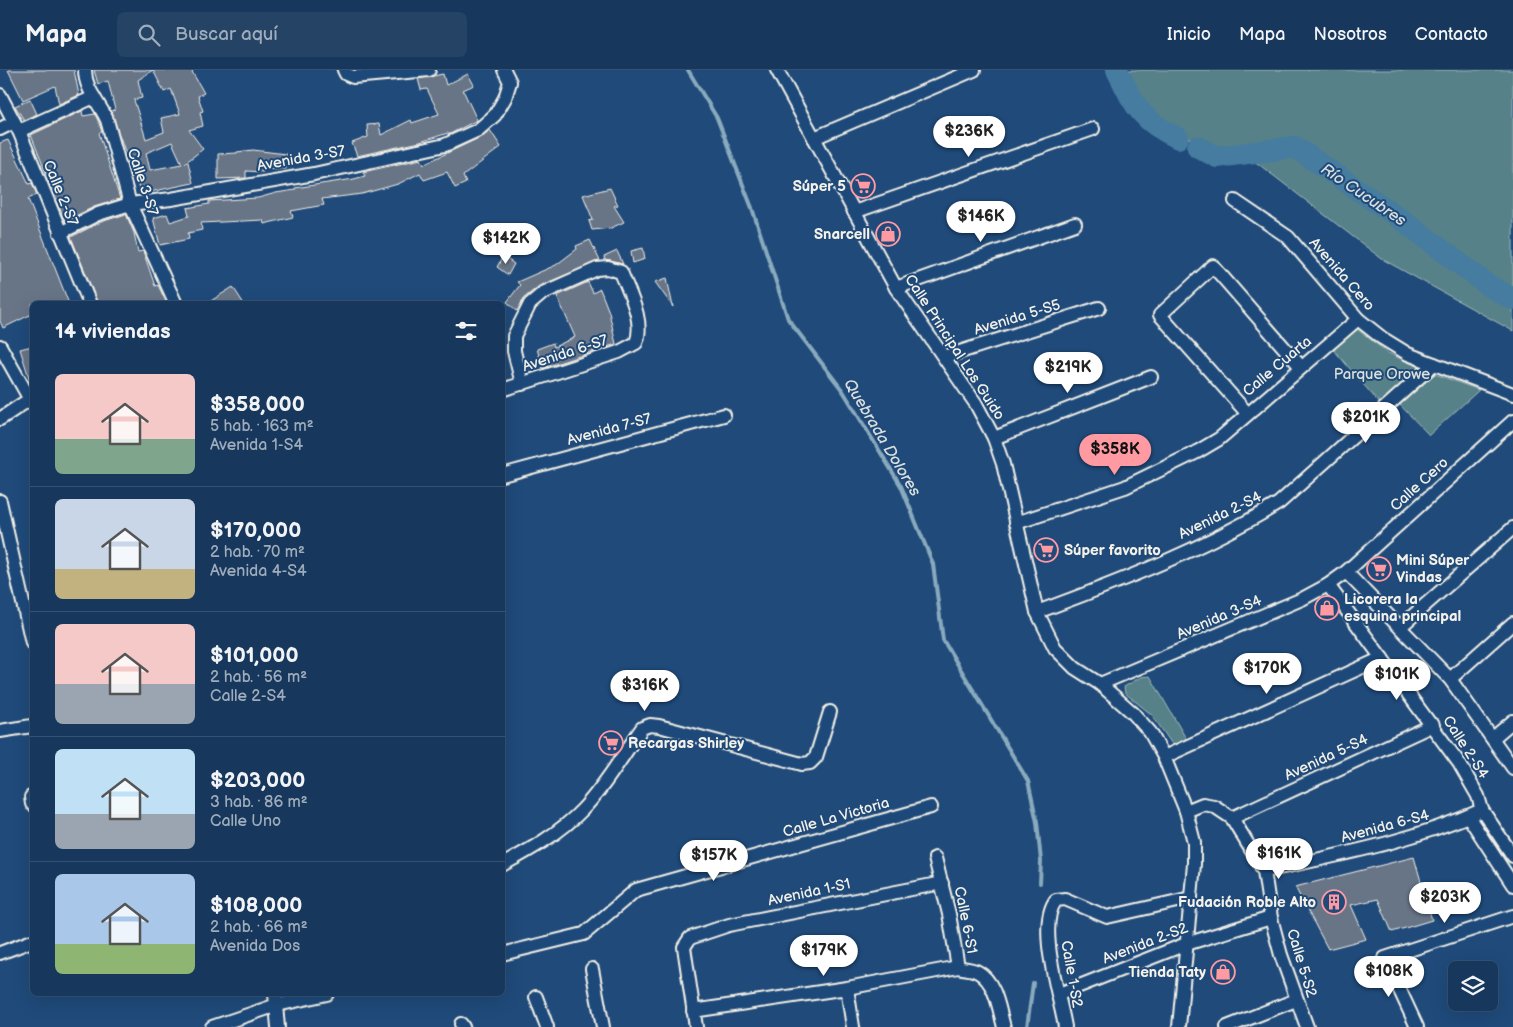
<!DOCTYPE html>
<html lang="es">
<head>
<meta charset="utf-8">
<style>
  body { margin:0; font-family:"Balsamiq Sans",sans-serif; background:#244365; color:#f1f3f6; height:100vh; display:flex; flex-direction:column; font-size:19px; white-space:nowrap }
  * { box-sizing:border-box; margin:0 }
  p { font-size:16px; color:#9eacbb }
  .icon { flex:none; width:28px; height:28px; fill:none; stroke:currentColor; stroke-width:2; stroke-linecap:round; stroke-linejoin:round }
  .map { position:relative; flex:1; overflow:hidden }
  .sheet { position:absolute; left:30px; top:231px; width:475px; height:695px; display:flex; flex-direction:column; background:#17385c; border-radius:8px; box-shadow:0 5px 20px #0002,0 0 0 1px #365272 }
  .sheet>* { flex:none }
  .fabs { position:absolute; left:1448px; top:891px; display:grid; gap:10px }
  .fabs a { display:grid; place-items:center; width:50px; height:50px; border-radius:8px; background:#17385c; box-shadow:0 5px 20px #0002,0 0 0 1px #365272; font-size:25px }
  .price { position:absolute; translate:-50% -42px; padding:0 11px; border-radius:18px; background:#fff; color:#222; font-size:16px; line-height:32px; filter:drop-shadow(0 1px 2px #0008) }
  .price::after { content:''; position:absolute; left:50%; top:30px; width:15px; height:11px; margin-left:-8px; background:inherit; clip-path:polygon(0 0,100% 0,50% 100%) }
  .price.active { background:#ff9aa2; color:#111 }
  ul { padding:0; list-style:none }
  li { display:flex; align-items:center; gap:15px; height:125px; padding:0 25px }
  li+li { border-top:1px solid #365272 }
  li span { display:grid; place-items:center; flex:none; width:140px; height:100px; border-radius:8px; color:#555 }
  li>.icon { margin-inline-start:auto }
  span .icon { width:60px; height:60px; fill:#fffc; stroke-width:1 }
  li b { font-size:21px }
  h2 { display:flex; justify-content:space-between; align-items:center; height:60px; padding:0 25px; font-size:21px }
  header { display:flex; align-items:center; gap:30px; box-sizing:border-box; height:70px; padding:0 25px; background:#17385c; border-bottom:1px solid #365272 }
  header strong { font-size:24px }
  nav { display:flex; gap:28px; margin-inline-start:auto; font-size:18px }
  .search { width:350px; height:45px; background:#244365; display:flex; align-items:center; gap:12px; box-sizing:border-box; padding:0 18px; border-radius:8px; color:#9eacbb; font-size:19px }
  .map>svg:first-child { display:block }
  .green { fill:#568188; stroke:#a5b9b8 }
  .lines { fill:none; stroke-linecap:round; stroke-linejoin:round }
  .stream { stroke:#8aaabd; stroke-width:4 }
  .river { stroke:#447ba0; stroke-width:22 }
  .building { fill:#687487; stroke:#f4f1e8; fill-rule:evenodd }
  .minor-casing { stroke:#f4f1e8; stroke-width:16 }
  .minor { stroke:#1f4a7a; stroke-width:12 }
  .labels { text-anchor:middle; stroke-width:4; stroke-linejoin:round; paint-order:stroke }
  .street-label { font-size:15px; fill:#f4f1e8; stroke:#1f4a7a }
  .poi-label { font-size:15px; font-weight:bold; fill:#f4f1e8; stroke:#1f4a7a; text-anchor:end }
  .park-label { font-size:15px; fill:#dce0da; stroke:#1f4a7a }
  .water-label { font-size:16px; font-style:italic; fill:#dadfdd; stroke:#1f4a7a }
</style>
</head>
<body>
<header>
<strong>Mapa</strong>
<div class="search"><svg class="icon" aria-label="search" viewBox="0 0 24 24"><circle cx="10" cy="10" r="6"/><path d="M15 15l6 6"/></svg>Buscar aquí</div>
<nav><a>Inicio</a><a>Mapa</a><a>Nosotros</a><a>Contacto</a></nav>
</header>
<div class="map">
<svg width="1513" height="957" viewBox="0 0 1513 957">
  <rect width="100%" height="100%" fill="#1f4a7a"/>
  <filter id="ink" filterUnits="userSpaceOnUse"><feTurbulence type="fractalNoise" baseFrequency=".02" numOctaves="2"/><feDisplacementMap in="SourceGraphic" scale="10" xChannelSelector="R" yChannelSelector="G"/><feConvolveMatrix kernelMatrix="1 2 1 2 8 2 1 2 1" color-interpolation-filters="sRGB"/></filter>
  <g filter="url(#ink)">
    <g class="green">
      <polygon points="1127,0 1513,0 1513,261 1382,189 1257,93 1220,82 1167,59 1147,39"/>
      <polygon points="1357,259 1388,283 1419,297 1381,335 1333,279"/>
      <polygon points="1435,304 1479,320 1429,365 1400,335"/>
      <polygon points="1150,606 1188,672 1176,680 1152,645 1125,623 1124,617 1141,607"/>
    </g>
    <g class="lines">
      <g class="stream">
        <polyline points="688,0 717,48 752,138 788,249 843,321 901,416 933,494 943,570 1028,711 1037,752 1041,791 1040,813"/>
        <polyline points="1027,957 1033,913"/>
      </g>
      <g class="river">
        <path d="M1117,0C1134,34 1140,51 1178,68"/>
        <polyline points="1198,77 1217,87 1295,77 1408,154 1489,216 1513,229"/>
      </g>
    </g>
    <g class="building">
      <polygon points="8,0 74,0 79,25 59,34 55,16 23,30"/>
      <path d="M94,0H153L138,10L142,28L134,30L146,69L164,62L161,48L180,44L171,19L164,22L153,0H191L204,23L198,26L203,41L200,42L203,56L189,60L203,79L185,93L188,92L193,113L145,123L143,117L139,119L135,106L131,107L127,87L111,41L115,40L108,11L98,14ZM172,72L182,94L150,100L146,83Z"/>
      <polygon points="443,4 446,15 468,4 474,15 463,20 477,50 448,65 448,63 420,72 357,86 352,73 368,67 367,55 379,54 381,65 411,50 412,53 439,44 427,19 421,20 418,9"/>
      <polygon points="30,29 37,44 24,50 15,36"/>
      <polygon points="82,41 83,46 95,44 99,53 102,62 99,63 120,129 94,137 65,151 31,65"/>
      <polygon points="490,60 501,77 463,106 466,113 455,118 447,102 424,110 420,103 398,114 362,124 322,129 324,135 291,141 293,147 264,154 263,150 201,153 202,160 188,163 189,169 160,175 153,148 167,144 170,152 189,146 187,138 209,134 209,131 258,128 276,123 295,120 295,118 354,109 365,106 363,102 421,89 424,94 481,67"/>
      <polygon points="8,70 29,114 32,113 37,125 28,129 69,234 32,234 32,244 3,258 0,251 0,73"/>
      <polygon points="253,80 286,84 286,99 263,98 263,102 246,101 246,108 218,109 218,84 237,83 237,82"/>
      <polygon points="610,118 618,135 614,136 624,152 611,158 592,160 589,151 593,150 583,125"/>
      <polygon points="126,144 134,163 138,182 143,181 155,216 158,215 167,234 98,234 71,167 101,152"/>
      <polygon points="590,170 600,191 539,216 524,228 517,241 507,232 520,215 517,212 556,195 577,179 576,176"/>
      <polygon points="643,178 645,189 633,193 631,181"/>
      <polygon points="617,181 623,194 605,190 604,187"/>
      <polygon points="503,186 514,194 508,205 497,197"/>
      <polygon points="667,208 673,237 655,212"/>
      <polygon points="588,212 593,223 600,219 609,242 616,274 543,298 537,279 553,273 554,277 575,267 557,226"/>
      <polygon points="233,217 244,234 206,234"/>
      <polygon points="32,276 32,314 31,314 20,279"/>
      <polygon points="1414,787 1432,850 1392,862 1378,829 1351,835 1366,869 1328,879 1295,817"/>
    </g>
    <g class="lines">
      <g class="minor-casing">
        <g id="minor">
          <path d="M85,0C85,20 99,32 107,50L130,134L176,234"/>
          <polyline points="344,0 346,4 353,7 429,0"/>
          <polyline points="777,0 896,218 976,334 994,368 1003,394 1037,542 1055,578 1075,598 1100,614 1133,643 1150,662 1164,687 1186,741 1194,772 1194,794 1179,957"/>
          <polyline points="0,25 19,61 90,234"/>
          <polyline points="0,59 14,52"/>
          <polyline points="19,61 94,27"/>
          <polyline points="814,68 974,0"/>
          <polyline points="1235,131 1288,167 1358,249 1382,268 1408,284 1513,324"/>
          <polyline points="854,142 1093,59"/>
          <polyline points="60,163 98,144 130,134 171,129 314,104 445,75 478,60 495,45 505,28 510,12 504,0"/>
          <polyline points="896,218 1075,154"/>
          <polyline points="0,276 32,333"/>
          <polyline points="944,287 1099,238"/>
          <path d="M502,320L619,282L636,273C645,251 629,223 621,202L608,198L597,199L543,223L530,234L514,266V281L522,314"/>
          <polyline points="1247,343 1160,245 1213,196 1301,297"/>
          <polyline points="0,349 30,329"/>
          <polyline points="994,368 1151,307"/>
          <polyline points="502,405 724,345"/>
          <polyline points="0,431 32,573"/>
          <polyline points="1016,453 1125,417 1197,382 1219,369 1358,249"/>
          <polyline points="1346,502 1450,609 1513,698"/>
          <polyline points="1328,515 1459,693 1478,726 1482,740 1513,786"/>
          <path d="M1037,542C1119,512 1204,479 1279,433L1434,294"/>
          <polyline points="1400,557 1513,458"/>
          <polyline points="1450,609 1513,553"/>
          <polyline points="1100,614 1302,529 1328,515 1346,502 1513,351"/>
          <polyline points="0,661 32,656"/>
          <polyline points="1493,668 1513,651"/>
          <polyline points="1164,687 1382,588"/>
          <polyline points="31,727 32,734"/>
          <polyline points="1186,741 1203,734 1214,736 1232,748 1264,801 1271,848 1281,885 1307,957"/>
          <polyline points="1468,746 1513,815"/>
          <polyline points="1232,748 1433,655"/>
          <path d="M935,788L949,844L958,897C965,899 973,899 978,902C996,912 999,940 1004,957"/>
          <path d="M502,795C530,780 560,763 582,740C605,716 623,685 642,658L650,655L659,656L802,694L810,693L816,687L830,642"/>
          <path d="M1264,801C1339,785 1411,772 1482,740"/>
          <polyline points="0,883 32,871"/>
          <polyline points="502,884 584,864 636,820 931,737"/>
          <polyline points="592,899 603,957"/>
          <polyline points="847,918 853,957"/>
          <polyline points="275,924 278,957"/>
          <polyline points="1059,924 1186,874 1271,848"/>
          <polyline points="536,927 547,957"/>
          <polyline points="693,941 847,918 958,897"/>
          <polyline points="461,954 463,957"/>
          <polyline points="212,957 277,935 327,924"/>
          <polyline points="696,957 684,877 690,868 729,855 942,813"/>
          <path d="M1065,957C1060,926 1036,856 1056,830L1065,829L1107,847L1191,828"/>
          <polyline points="1227,957 1296,930"/>
          <polyline points="1417,957 1385,888 1513,846"/>
        </g>
      </g>
      <use href="#minor" class="minor"/>
    </g>
  </g>
  <defs>
    <g id="supermarket-ring" transform="scale(1.25)"><circle r="9.5" fill="#1f4a7a" stroke="#ff9aa2" stroke-width="1.5"/><path d="M-6-5.5h2.5l.6 2H6L4.5 2H-2.5L-4.4-4H-6ZM-1.5 3.2a1.3 1.3 0 1 0 .1 0ZM3 3.2a1.3 1.3 0 1 0 .1 0Z" fill="#ff9aa2"/></g>
    <g id="shop-ring" transform="scale(1.25)"><circle r="9.5" fill="#1f4a7a" stroke="#ff9aa2" stroke-width="1.5"/><path d="M-5-2.5h2.3a2.7 3.5 0 0 1 5.4 0H5L5.5 6h-11ZM-1.5-2.5h3a1.5 2.3 0 0 0-3 0Z" fill="#ff9aa2"/></g>
    <g id="building-ring" transform="scale(1.25)"><circle r="9.5" fill="#1f4a7a" stroke="#ff9aa2" stroke-width="1.5"/><path d="M-4-6H4V6H1V3H-1V6H-4ZM-2.5-4.3h1.7v1.8h-1.7ZM.8-4.3h1.7v1.8H.8ZM-2.5-1h1.7V.8h-1.7ZM.8-1h1.7V.8H.8Z" fill="#ff9aa2"/></g>
  </defs>
  <g fill-rule="evenodd">
    <use href="#supermarket-ring" x="863" y="116"/>
    <use href="#shop-ring" x="888" y="164"/>
    <use href="#supermarket-ring" x="1046" y="480"/>
    <use href="#supermarket-ring" x="1379" y="499"/>
    <use href="#shop-ring" x="1327" y="538"/>
    <use href="#supermarket-ring" x="611" y="673"/>
    <use href="#building-ring" x="1334" y="832"/>
    <use href="#shop-ring" x="1223" y="902"/>
  </g>
  <g class="labels">
    <g class="street-label">
      <text transform="translate(301 88) rotate(-10)" y="5">Avenida 3-S7</text>
      <text transform="translate(143 112) rotate(72)" y="5">Calle 3-S7</text>
      <text transform="translate(61 123) rotate(68)" y="5">Calle 2-S7</text>
      <text transform="translate(1342 204) rotate(49)" y="5">Avenida Cero</text>
      <text transform="translate(1017 247) rotate(-17)" y="5">Avenida 5-S5</text>
      <text transform="translate(955 277) rotate(57)" y="5">Calle Principal Los Guido</text>
      <text transform="translate(565 283) rotate(-18)" y="5">Avenida 6-S7</text>
      <text transform="translate(1277 296) rotate(-40)" y="5">Calle Cuarta</text>
      <text transform="translate(609 359) rotate(-15)" y="5">Avenida 7-S7</text>
      <text transform="translate(1419 414) rotate(-42)" y="5">Calle Cero</text>
      <text transform="translate(1220 445) rotate(-26)" y="5">Avenida 2-S4</text>
      <text transform="translate(1219 547) rotate(-23)" y="5">Avenida 3-S4</text>
      <text transform="translate(1466 677) rotate(57)" y="5">Calle 2-S4</text>
      <text transform="translate(1326 687) rotate(-25)" y="5">Avenida 5-S4</text>
      <text transform="translate(836 747) rotate(-16)" y="5">Calle La Victoria</text>
      <text transform="translate(1385 756) rotate(-15)" y="5">Avenida 6-S4</text>
      <text transform="translate(809 822) rotate(-12)" y="5">Avenida 1-S1</text>
      <text transform="translate(966 850) rotate(79)" y="5">Calle 6-S1</text>
      <text transform="translate(1145 873) rotate(-21)" y="5">Avenida 2-S2</text>
      <text transform="translate(1302 893) rotate(73)" y="5">Calle 5-S2</text>
      <text transform="translate(1072 904) rotate(80)" y="5">Calle 1-S2</text>
    </g>
    <g class="poi-label">
      <text x="846" y="121">Súper 5</text>
      <text x="870" y="169">Snarcell</text>
      <text x="1064" y="485" text-anchor="start">Súper favorito</text>
      <text x="1396" y="495" text-anchor="start">Mini Súper<tspan x="1396" dy="17">Vindas</tspan></text>
      <text x="1344" y="534" text-anchor="start">Licorera la<tspan x="1344" dy="17">esquina principal</tspan></text>
      <text x="628" y="678" text-anchor="start">Recargas Shirley</text>
      <text x="1316" y="837">Fudación Roble Alto</text>
      <text x="1206" y="907">Tienda Taty</text>
    </g>
    <g class="park-label">
      <text x="1382" y="309">Parque Orowe</text>
    </g>
    <g class="water-label">
      <text transform="translate(1364 124) rotate(34)" y="6">Río Cucubres</text>
      <text transform="translate(883 367) rotate(59)" y="6">Quebrada Dolores</text>
    </g>
  </g>
</svg>
<div class="fabs">
<a><svg class="icon" aria-label="layers" viewBox="0 0 24 24"><path d="M12 4l9 5-9 5-9-5zM3 14l9 5 9-5"/></svg></a>
</div>
<b class="price" style="left:969px;top:88px">$236K</b>
<b class="price" style="left:981px;top:173px">$146K</b>
<b class="price" style="left:506px;top:195px">$142K</b>
<b class="price" style="left:1068px;top:324px">$219K</b>
<b class="price" style="left:1366px;top:374px">$201K</b>
<b class="price active" style="left:1115px;top:406px">$358K</b>
<b class="price" style="left:1267px;top:625px">$170K</b>
<b class="price" style="left:1397px;top:631px">$101K</b>
<b class="price" style="left:645px;top:642px">$316K</b>
<b class="price" style="left:1279px;top:810px">$161K</b>
<b class="price" style="left:714px;top:812px">$157K</b>
<b class="price" style="left:1445px;top:854px">$203K</b>
<b class="price" style="left:824px;top:907px">$179K</b>
<b class="price" style="left:1389px;top:928px">$108K</b>
<section class="sheet">
<h2>14 viviendas<svg class="icon" aria-label="filters" viewBox="0 0 24 24"><path d="M4 7h16M4 17h16"/><circle cx="9" cy="7" r="2"/><circle cx="15" cy="17" r="2"/></svg></h2>
<ul>
<li><span style="background:linear-gradient(#f6c9c9 65%,#7fa58c 0)"><svg class="icon" aria-label="home" viewBox="0 0 24 24"><path d="M3 11l9-7 9 7M6 9v11h12V9"/></svg></span><div><b>$358,000</b><p>5 hab. · 163 m²</p><p>Avenida 1-S4</p></div></li>
<li><span style="background:linear-gradient(#c9d6e8 70%,#c2b280 0)"><svg class="icon" aria-label="home" viewBox="0 0 24 24"><path d="M3 11l9-7 9 7M6 9v11h12V9"/></svg></span><div><b>$170,000</b><p>2 hab. · 70 m²</p><p>Avenida 4-S4</p></div></li>
<li><span style="background:linear-gradient(#f6c9c9 60%,#9aa5b1 0)"><svg class="icon" aria-label="home" viewBox="0 0 24 24"><path d="M3 11l9-7 9 7M6 9v11h12V9"/></svg></span><div><b>$101,000</b><p>2 hab. · 56 m²</p><p>Calle 2-S4</p></div></li>
<li><span style="background:linear-gradient(#bfe0f5 65%,#9aa5b1 0)"><svg class="icon" aria-label="home" viewBox="0 0 24 24"><path d="M3 11l9-7 9 7M6 9v11h12V9"/></svg></span><div><b>$203,000</b><p>3 hab. · 86 m²</p><p>Calle Uno</p></div></li>
<li><span style="background:linear-gradient(#a9c7e8 70%,#8fb573 0)"><svg class="icon" aria-label="home" viewBox="0 0 24 24"><path d="M3 11l9-7 9 7M6 9v11h12V9"/></svg></span><div><b>$108,000</b><p>2 hab. · 66 m²</p><p>Avenida Dos</p></div></li>
</ul>
</section>
</div>
</body>
</html>
